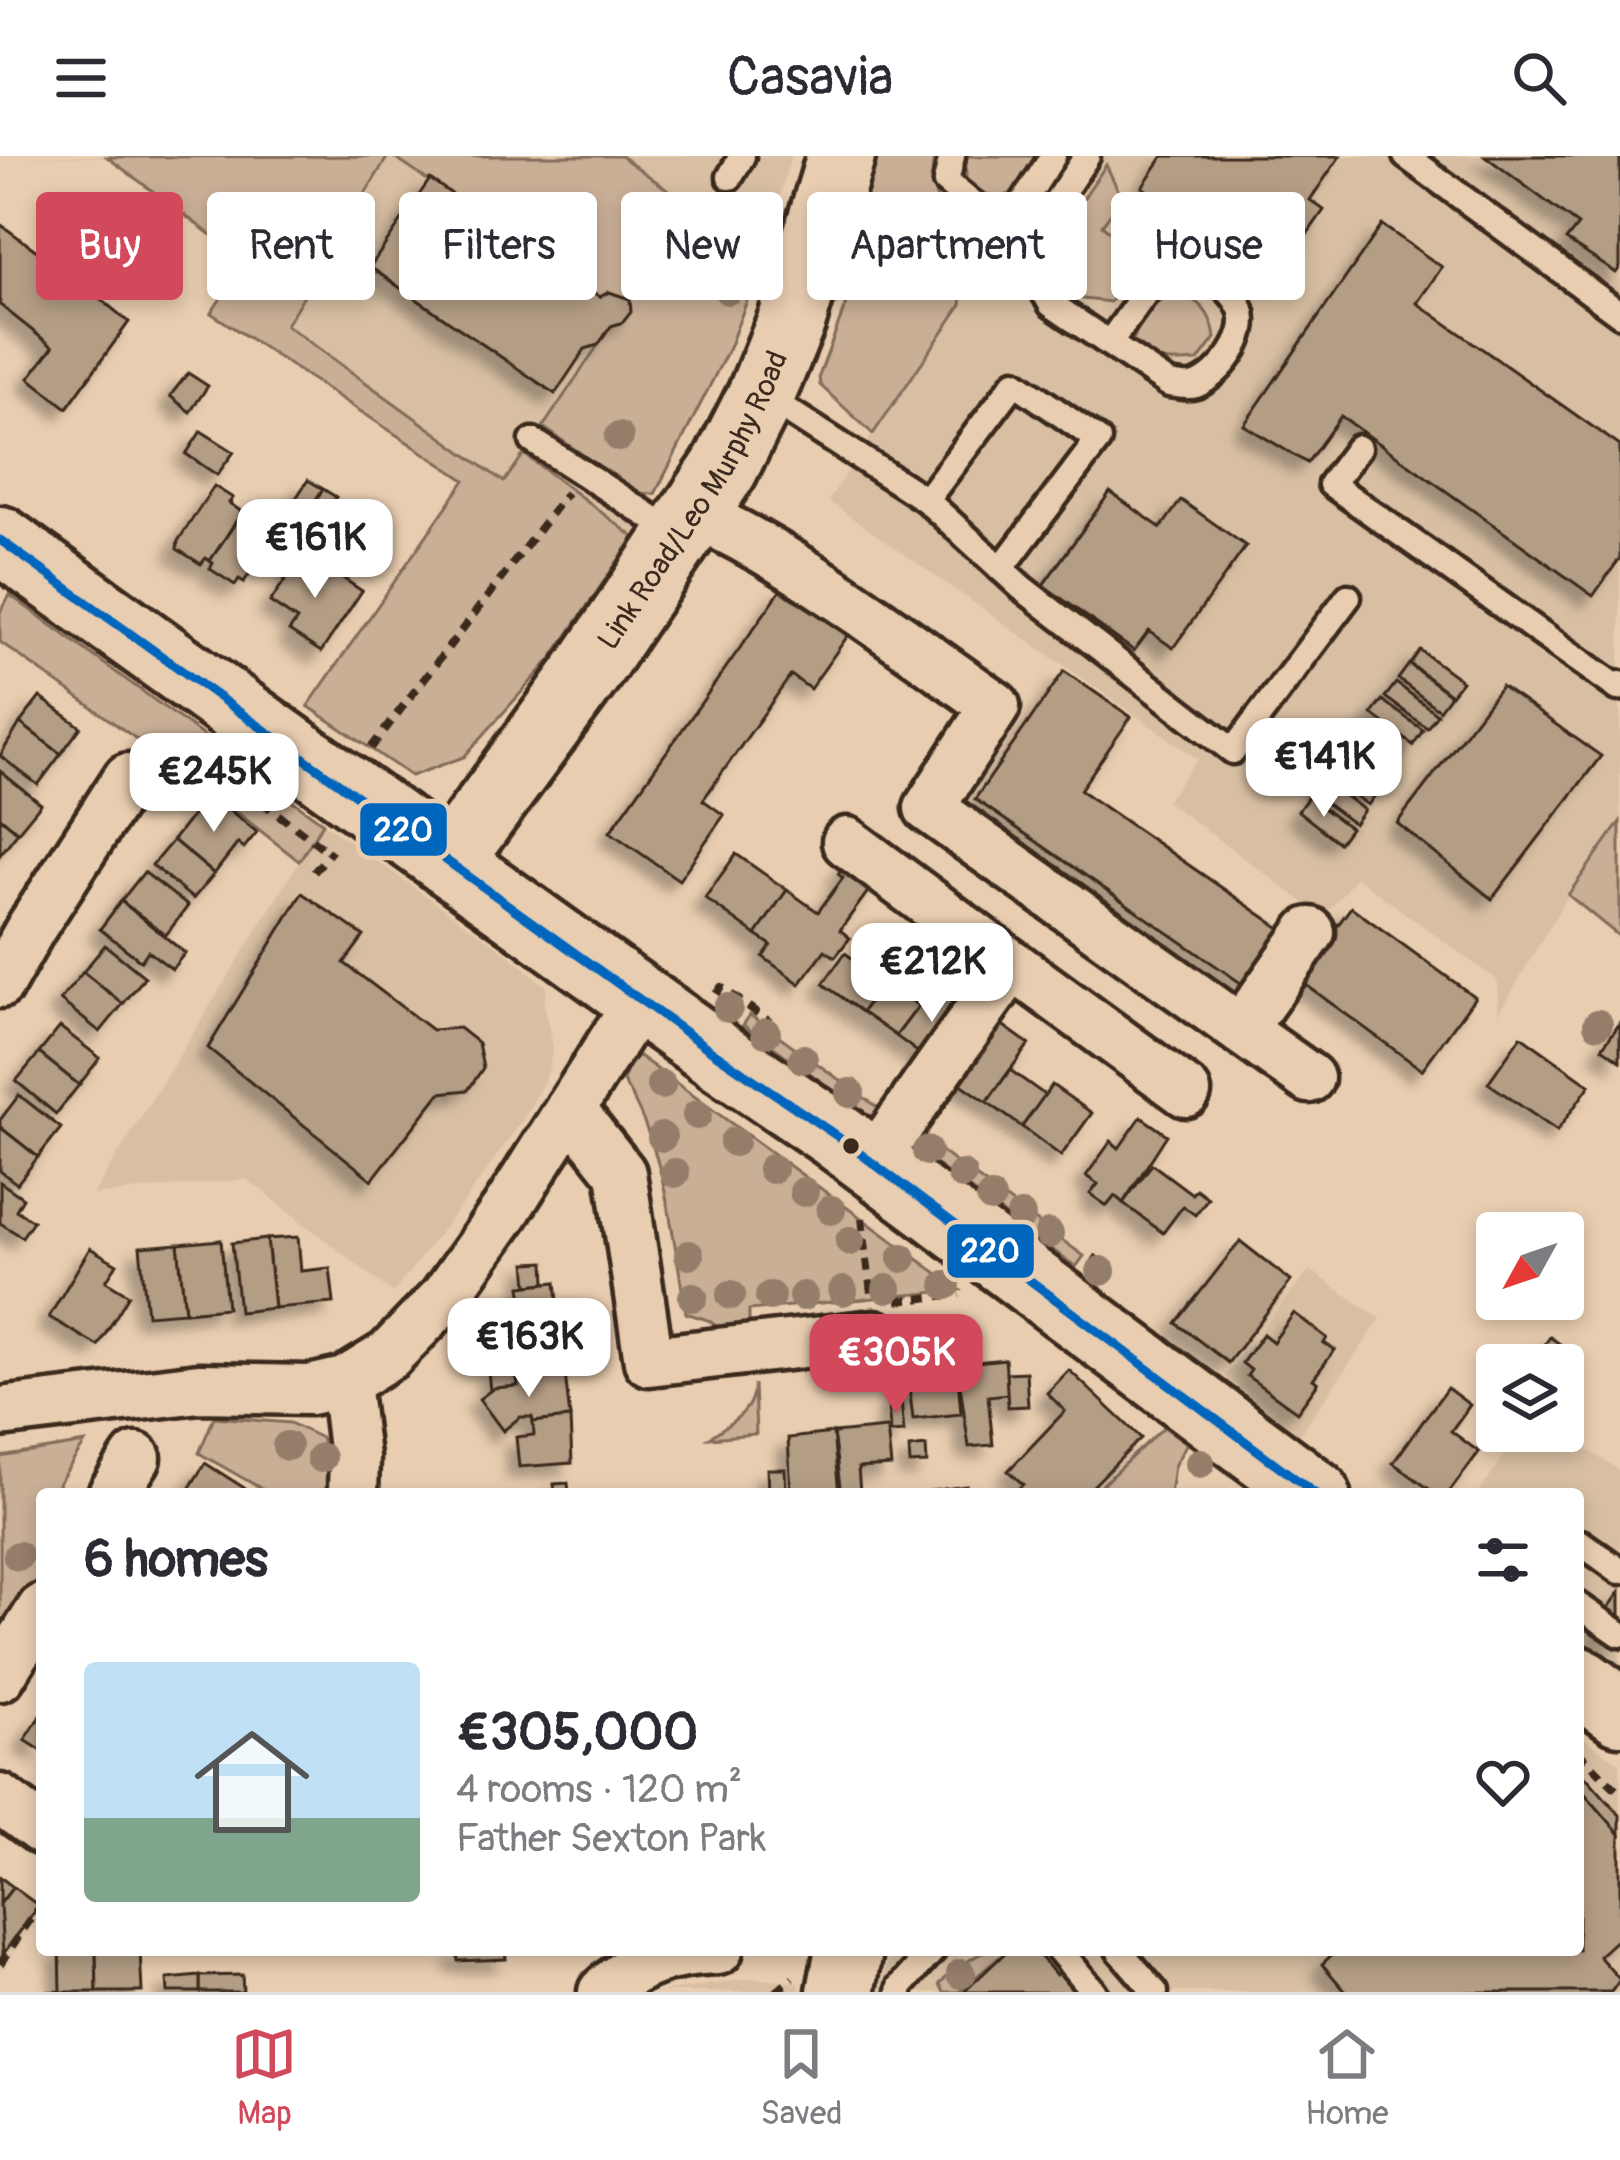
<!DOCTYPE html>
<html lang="en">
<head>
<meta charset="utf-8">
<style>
  body { margin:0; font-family:Pangolin,sans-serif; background:#f2f2f3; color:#2b2b33; height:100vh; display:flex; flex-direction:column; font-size:45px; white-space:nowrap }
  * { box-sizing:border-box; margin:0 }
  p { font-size:39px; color:#7c7c81 }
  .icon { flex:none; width:66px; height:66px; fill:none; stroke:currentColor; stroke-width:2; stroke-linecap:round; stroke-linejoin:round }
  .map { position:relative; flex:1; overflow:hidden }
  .panel { position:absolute; left:36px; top:1332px; width:1548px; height:468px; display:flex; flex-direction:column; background:#fff; border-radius:12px; box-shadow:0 6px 18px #0003 }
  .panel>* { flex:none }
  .hud { position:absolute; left:36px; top:36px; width:1548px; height:108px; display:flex; gap:24px }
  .needle { width:78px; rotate:230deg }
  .tools { position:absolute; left:1476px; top:1056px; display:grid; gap:24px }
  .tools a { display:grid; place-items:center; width:108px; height:108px; border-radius:12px; background:#fff; box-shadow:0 6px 18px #0003; font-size:60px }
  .price { position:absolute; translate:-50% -102px; padding:0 27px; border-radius:24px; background:#fff; color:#222; font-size:39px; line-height:78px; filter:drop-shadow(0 3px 6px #0008) }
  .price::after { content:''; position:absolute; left:50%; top:72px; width:36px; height:27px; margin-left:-18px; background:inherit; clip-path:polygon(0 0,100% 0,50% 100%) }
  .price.on { background:#d1495b; color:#fff }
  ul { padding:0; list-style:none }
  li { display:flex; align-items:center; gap:36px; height:300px; padding:0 48px }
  li span { display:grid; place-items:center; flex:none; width:336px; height:240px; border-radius:12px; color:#555 }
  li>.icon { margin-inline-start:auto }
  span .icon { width:144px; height:144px; fill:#fffc; stroke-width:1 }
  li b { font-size:51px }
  h2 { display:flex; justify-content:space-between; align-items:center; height:144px; padding:0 48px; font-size:51px }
  .chip { padding:0 42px; border-radius:12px; background:#fff; box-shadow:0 6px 18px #0003; font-size:42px; line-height:108px }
  .chip.on { background:#d1495b; color:#fff }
  header { display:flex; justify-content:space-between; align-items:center; height:156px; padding:0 48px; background:#fff; font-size:54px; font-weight:600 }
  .menu { display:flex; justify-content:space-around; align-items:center; height:168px; border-top:3px solid #e1e1e2; background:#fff; font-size:33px; color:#7c7c81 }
  .menu a { display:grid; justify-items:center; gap:6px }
  .menu .on { color:#d1495b }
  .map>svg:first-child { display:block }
  .built { fill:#d8bfa3 }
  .green { fill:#c9af96; stroke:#826c5a; stroke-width:3 }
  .building { fill:#b49d85; stroke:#3b2a1e; stroke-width:3; filter:url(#shadow) }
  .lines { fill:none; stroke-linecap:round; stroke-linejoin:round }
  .lane-casing { stroke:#3b2a1e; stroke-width:33 }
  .street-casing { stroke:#3b2a1e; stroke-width:57 }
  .secondary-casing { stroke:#3b2a1e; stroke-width:75 }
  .path { stroke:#3b2a1e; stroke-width:8; stroke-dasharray:12 9; stroke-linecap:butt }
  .lane { stroke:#e8cdb0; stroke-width:24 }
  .street { stroke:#e8cdb0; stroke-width:48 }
  .secondary { stroke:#e8cdb0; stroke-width:66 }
  .bus-1-casing { stroke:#e8cdb0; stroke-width:18 }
  .bus-1 { stroke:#0065bd; stroke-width:9 }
  .tree { fill:#947e6a }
  .bus-dot { fill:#3b2a1e; stroke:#e8cdb0; stroke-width:4.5 }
  .labels { text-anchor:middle; stroke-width:10; stroke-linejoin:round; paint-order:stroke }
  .street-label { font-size:30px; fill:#3b2a1e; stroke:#e8cdb0 }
  .line-badge { stroke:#e8cdb0; stroke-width:4.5 }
  .badge-label { font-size:33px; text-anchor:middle; font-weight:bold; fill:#fff }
</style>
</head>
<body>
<header><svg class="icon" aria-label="menu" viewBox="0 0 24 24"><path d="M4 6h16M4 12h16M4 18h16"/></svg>Casavia<svg class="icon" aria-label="search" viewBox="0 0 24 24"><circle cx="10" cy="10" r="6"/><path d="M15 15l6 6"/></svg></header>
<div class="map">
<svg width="1620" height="1836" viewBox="0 0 1620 1836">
  <defs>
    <filter id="shadow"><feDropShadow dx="-11" dy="11" stdDeviation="6" flood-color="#0004"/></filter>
  </defs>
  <rect width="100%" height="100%" fill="#e8cdb0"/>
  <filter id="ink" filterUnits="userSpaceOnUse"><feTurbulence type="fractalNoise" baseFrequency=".00833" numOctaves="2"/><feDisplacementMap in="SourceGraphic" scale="24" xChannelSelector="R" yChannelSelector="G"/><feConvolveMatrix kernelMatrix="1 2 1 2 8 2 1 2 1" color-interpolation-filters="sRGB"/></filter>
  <g filter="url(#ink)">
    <g class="built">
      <polygon points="11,0 791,0 752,140 634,381 525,299 504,326 465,324 211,157 246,105 107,1"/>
      <polygon points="889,0 1620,0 1620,666 1568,739 1498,859 1498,825 1356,721 1324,761 1166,645 1198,603 828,345 940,177"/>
      <polygon points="323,667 508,798 547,831 544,847 553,891 548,916 528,956 467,1042 393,1137 247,1023 93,1039"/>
      <polygon points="1310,1114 1381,1163 1299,1279 1224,1220"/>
      <polygon points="1522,1275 1559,1275 1620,1315 1620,1511 1578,1483 1578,1338 1478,1338"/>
      <polygon points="1578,1578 1620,1607 1620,1836 878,1836 892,1794 1578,1794"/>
      <polygon points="753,1822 799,1827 800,1836 662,1836"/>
    </g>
    <g class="green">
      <polygon points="388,0 286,169 504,326 524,298 634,381 551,503 464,601 411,620 308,550 465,324 211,157 246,105 107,1"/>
      <polygon points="392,0 621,0 763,102 729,192 655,338 637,337 543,271 611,170 623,166 630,156 629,143 609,136 600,141"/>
      <path d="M876,0H934C927,36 941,70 982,73L992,83L964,124L961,149L873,278L820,229L819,220L857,119L843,105Z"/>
      <path d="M966,0H1045C1020,33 1007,57 966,26Z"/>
      <path d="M1106,9L1122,42L1102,69C1140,100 1141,107 1110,146L1083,143L1073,138C1046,88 1078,50 1106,9Z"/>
      <path d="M1176,136C1199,144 1212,156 1215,182L1198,205C1172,207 1147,209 1133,184C1142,161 1154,146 1176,136Z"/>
      <polygon points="10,439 323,667 299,705 211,636 0,486 0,456"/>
      <polygon points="1620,666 1620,781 1568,739"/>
      <polygon points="750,859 891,961 884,971 743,869"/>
      <path d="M639,900L960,1134L749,1154V1172L726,1177L708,1164L686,1157C672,1077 666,994 623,925L631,904Z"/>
      <polygon points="906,970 1084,1100 1076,1111 898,981"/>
      <path d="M754,1228L756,1278L709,1282C728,1267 754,1258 754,1228Z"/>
      <polygon points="214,1261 290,1267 321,1282 328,1305 328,1338 271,1338 199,1297"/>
      <polygon points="1164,1271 1187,1287 1174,1310 1170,1338 1092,1338"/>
      <polygon points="85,1287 58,1328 68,1338 42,1338 42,1419 0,1488 0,1301"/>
      <polygon points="986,1794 1008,1794 959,1836 944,1836 940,1828 950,1816"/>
    </g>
    <g class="building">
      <polygon points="1163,0 1340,0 1310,44 1324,54 1275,124 1142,31"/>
      <polygon points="1485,0 1620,0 1620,111 1616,117 1566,84 1578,69"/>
      <polygon points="430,23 600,141 609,136 630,143 631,156 623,166 611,170 598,189 585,193 555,238 370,111"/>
      <polygon points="0,68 71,120 86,98 98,97 111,105 114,118 98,141 129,166 67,252 29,222 53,191 0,149"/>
      <polygon points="1382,69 1442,111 1417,147 1620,290 1620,402 1593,440 1341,260 1307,307 1244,269"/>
      <polygon points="188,217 208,230 190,256 170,240"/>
      <polygon points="201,275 234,296 217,319 186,298"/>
      <polygon points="308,324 323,333 297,372 283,362"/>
      <polygon points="214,330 233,342 229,347 242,356 210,405 206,402 201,408 177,393 178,385"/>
      <polygon points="323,333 336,341 312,381 297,372"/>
      <polygon points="1110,336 1161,372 1181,344 1246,390 1173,492 1149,475 1134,495 1043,429"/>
      <polygon points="238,363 256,375 260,370 274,380 244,426 239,423 235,429 210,413 213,407 210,405"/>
      <polygon points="304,396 362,435 321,496 289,475 297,464 270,446"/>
      <polygon points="783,431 849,478 810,533 791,519 703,644 724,659 679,724 610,676"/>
      <polygon points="1420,494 1462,525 1451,539 1410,508"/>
      <polygon points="1409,508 1450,539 1439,554 1398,523"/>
      <polygon points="1064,515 1131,561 1080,634 1283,774 1245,830 975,643"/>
      <polygon points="1396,527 1437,558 1427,572 1385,541"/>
      <polygon points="1501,530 1601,600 1492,743 1397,667"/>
      <polygon points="40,541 81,571 61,598 20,567"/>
      <polygon points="1382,544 1423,574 1413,589 1372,558"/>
      <polygon points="20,567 61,598 38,629 0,600"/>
      <polygon points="1352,570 1386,593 1370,616 1334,592"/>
      <polygon points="1337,604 1378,635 1368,649 1326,619"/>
      <polygon points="0,615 41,648 18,676 0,661"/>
      <polygon points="1323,623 1364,654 1354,668 1312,637"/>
      <polygon points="1308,641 1350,672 1339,687 1298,655"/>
      <polygon points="217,644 257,676 244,692 238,687 214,718 173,684 199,651 206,657"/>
      <polygon points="0,661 18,676 0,699"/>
      <polygon points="173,684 214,718 193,743 152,709"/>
      <polygon points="736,698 787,734 756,779 705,742"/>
      <polygon points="853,698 880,719 840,774 850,782 835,801 825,794 800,828 763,801 771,789 756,779 787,734 818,756 843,722 838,718"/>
      <polygon points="144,716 188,750 166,779 121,745"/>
      <polygon points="302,737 364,780 344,807 432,874 459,872 478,887 483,912 468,934 440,937 372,1024 208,892"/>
      <polygon points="121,745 185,797 172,813 148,795 141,805 100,773"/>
      <polygon points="1351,751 1475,841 1422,914 1298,823"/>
      <polygon points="105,789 145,821 123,848 83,816"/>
      <polygon points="845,797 884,825 862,856 823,828"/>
      <polygon points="83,816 123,848 100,876 60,844"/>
      <polygon points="884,825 919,850 896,880 862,856"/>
      <polygon points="932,832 968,858 932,907 896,880"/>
      <polygon points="1000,846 1010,854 1001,868 1029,888 987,946 948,919"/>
      <polygon points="1620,867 1620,905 1602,892"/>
      <polygon points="60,871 100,902 79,929 39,897"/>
      <polygon points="1521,880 1590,929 1557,975 1488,927"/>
      <polygon points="39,897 79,929 56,958 16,925"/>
      <polygon points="1010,914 1045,939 1022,971 987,946"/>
      <polygon points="1052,929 1092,957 1061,1000 1022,971"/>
      <polygon points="19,939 61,972 38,1001 0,971 0,964"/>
      <polygon points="1141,961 1167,979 1123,1047 1115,1040 1107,1050 1090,1038 1098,1028 1086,1020 1111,985 1119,992"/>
      <polygon points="0,971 38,1001 17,1028 0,1015"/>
      <polygon points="1152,1008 1192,1038 1196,1033 1208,1042 1195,1059 1183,1050 1163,1077 1123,1047"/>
      <polygon points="0,1026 23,1042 16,1054 33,1065 22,1081 0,1067"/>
      <polygon points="298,1081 301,1115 330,1112 334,1147 274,1152 267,1083"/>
      <polygon points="267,1083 274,1152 239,1156 232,1087"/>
      <polygon points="221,1084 227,1152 185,1156 178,1088"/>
      <polygon points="1240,1085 1291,1125 1228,1207 1176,1167"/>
      <polygon points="178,1088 185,1156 147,1159 140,1091"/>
      <polygon points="90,1092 117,1108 106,1125 129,1139 98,1190 49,1161"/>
      <polygon points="545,1106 546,1127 528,1129 526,1107"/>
      <polygon points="556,1126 561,1174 527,1177 521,1130"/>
      <polygon points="1294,1157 1327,1182 1324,1187 1335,1194 1313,1223 1318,1227 1297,1256 1247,1220 1251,1214 1242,1207 1263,1178 1273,1186"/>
      <polygon points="561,1174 565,1217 517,1222 518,1230 490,1236 488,1214 507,1209 504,1187 528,1186 527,1177"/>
      <polygon points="1550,1181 1567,1193 1556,1209 1530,1209"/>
      <polygon points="1005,1203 1008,1238 988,1240 993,1289 969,1291 957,1208"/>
      <polygon points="957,1208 961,1258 913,1263 907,1213"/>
      <polygon points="1069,1214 1141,1282 1085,1338 1013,1338 1023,1328 1008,1315 1065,1255 1047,1237"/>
      <polygon points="1026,1216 1028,1250 1008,1251 1006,1217"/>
      <polygon points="565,1217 570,1262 533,1266 532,1261 520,1261 503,1275 479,1243 494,1232 518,1230 517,1222"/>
      <polygon points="1447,1232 1470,1249 1451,1275 1479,1296 1448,1338 1436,1338 1393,1307"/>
      <polygon points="901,1243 904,1276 890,1277 888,1244"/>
      <polygon points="570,1262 572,1307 519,1311 516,1281 534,1279 533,1266"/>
      <polygon points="887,1272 891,1310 858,1312 860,1336 841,1338 833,1277"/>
      <polygon points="833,1277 839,1338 791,1336 788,1282"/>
      <polygon points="926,1290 927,1307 910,1308 909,1292"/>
      <polygon points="205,1307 249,1335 247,1338 186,1338"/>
      <polygon points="767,1313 785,1313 786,1338 768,1338"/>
      <polygon points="568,1327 569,1338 555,1338 554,1328"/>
      <polygon points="966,1330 966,1338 932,1338 931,1335"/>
      <polygon points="1620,1436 1620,1493 1593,1474"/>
      <polygon points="42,1557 42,1595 25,1584"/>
      <polygon points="1578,1612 1620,1659 1620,1678 1578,1630"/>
      <polygon points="1578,1630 1620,1678 1620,1781 1599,1800 1620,1824 1611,1836 1346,1836 1322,1808 1337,1794 1578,1794"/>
      <polygon points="0,1721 13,1731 0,1748"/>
      <polygon points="13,1731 39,1750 3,1798 0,1748"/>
      <polygon points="60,1794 96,1794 97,1836 37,1836 61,1835"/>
      <polygon points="96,1794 140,1794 142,1836 97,1836"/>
      <polygon points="457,1794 505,1794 506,1803 458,1805"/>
      <polygon points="1008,1794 1035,1794 1056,1819 1064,1813 1079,1830 1073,1836 964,1836"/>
      <polygon points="242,1819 243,1836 200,1836 200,1820"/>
      <polygon points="200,1820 200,1836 168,1836 167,1823"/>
    </g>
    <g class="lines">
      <g class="lane-casing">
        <g id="lane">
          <polyline points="952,0 946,26 984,57 1017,56 1053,0"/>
          <path d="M1087,0L1037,74L1030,111L1051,148L1169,228C1178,229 1187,232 1196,229C1220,220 1251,180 1241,153C1231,128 1196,112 1173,104L1160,116L1111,185"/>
          <polyline points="1406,0 1620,158"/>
          <polyline points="730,21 742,0"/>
          <polyline points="760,243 791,257 926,344 1022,432 1233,595 1348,441"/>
          <polyline points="533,285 677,378"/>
          <polyline points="1358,292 1331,328 1618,532 1620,528"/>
          <polyline points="926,344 1015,226 1098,284 1001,413"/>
          <polyline points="1578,1391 1581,1387 1620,1415"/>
          <polyline points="1578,1449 1620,1478"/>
          <polyline points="1059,1794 1094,1836"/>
          <polyline points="1119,1794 1155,1836"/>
          <polyline points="900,1836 901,1830 933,1794"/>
        </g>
      </g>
      <g class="street-casing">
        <g id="street">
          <path d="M694,357C802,406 898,483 995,550L929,652L1309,922"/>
          <polyline points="847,686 1012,809 872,1007"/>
          <polyline points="1012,809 1186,936"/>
          <polyline points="0,827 31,772 128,622"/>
          <polyline points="1241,874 1310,776"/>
          <polyline points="570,953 621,1017 649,1205 874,1179"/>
          <polyline points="345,1226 354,1301 353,1338"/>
          <polyline points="0,1256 199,1232 310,1234 345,1226 389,1199 444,1142 506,1054 640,843"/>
          <polyline points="113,1338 136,1302"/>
          <polyline points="0,1520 42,1453"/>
          <polyline points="0,1643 42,1674"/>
          <path d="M603,1836C639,1804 670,1796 718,1794"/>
        </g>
      </g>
      <g class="secondary-casing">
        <g id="secondary">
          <polyline points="0,384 713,896 834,978 1316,1338"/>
          <path id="s1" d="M448,706L586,518L724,313L760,242L792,164L841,0"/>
          <polyline points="1578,1524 1620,1555"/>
          <polyline points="841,1836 849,1794"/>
        </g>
      </g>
      <g class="path">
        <polyline points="371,592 567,337"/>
        <polyline points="214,605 225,619 330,697"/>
        <polyline points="314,716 332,694"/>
        <polyline points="716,838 721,831 770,866"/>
        <polyline points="862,1062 871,1137"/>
        <polyline points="1093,1101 1107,1111 1111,1105"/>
        <polyline points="897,1145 960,1138"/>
        <polyline points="1578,1595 1620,1637"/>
        <polyline points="0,1808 42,1746"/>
        <polyline points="776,1836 793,1822"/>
      </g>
      <use href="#lane" class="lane"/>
      <use href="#street" class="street"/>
      <use href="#secondary" class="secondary"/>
      <g class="bus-1-casing">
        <polyline id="bus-1" points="0,384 713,896 834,978 1316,1338"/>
      </g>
      <use href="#bus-1" class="bus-1"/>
    </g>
    <g class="tree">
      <circle cx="661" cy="102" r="15"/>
      <circle cx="686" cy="123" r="15"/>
      <circle cx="728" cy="134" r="15"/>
      <circle cx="619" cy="281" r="15"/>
      <circle cx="728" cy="852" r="15"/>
      <circle cx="1598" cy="868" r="15"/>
      <circle cx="766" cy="877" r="15"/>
      <circle cx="803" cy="903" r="15"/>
      <circle cx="661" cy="929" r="15"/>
      <circle cx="850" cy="937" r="15"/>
      <circle cx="697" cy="959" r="15"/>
      <circle cx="662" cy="981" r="15"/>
      <circle cx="734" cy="986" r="15"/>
      <circle cx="927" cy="995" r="15"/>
      <circle cx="772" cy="1013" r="15"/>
      <circle cx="675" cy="1017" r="15"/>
      <circle cx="962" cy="1019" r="15"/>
      <circle cx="804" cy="1036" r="15"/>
      <circle cx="991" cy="1042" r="15"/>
      <circle cx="831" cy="1054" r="15"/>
      <circle cx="1021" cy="1060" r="15"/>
      <circle cx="1049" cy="1078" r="15"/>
      <circle cx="850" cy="1085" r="15"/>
      <circle cx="689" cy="1099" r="15"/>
      <circle cx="902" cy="1102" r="15"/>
      <circle cx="1101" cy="1115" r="15"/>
      <circle cx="946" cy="1129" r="15"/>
      <circle cx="887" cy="1133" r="15"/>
      <circle cx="843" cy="1135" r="15"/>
      <circle cx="731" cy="1139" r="15"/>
      <circle cx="770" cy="1140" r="15"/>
      <circle cx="803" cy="1140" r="15"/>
      <circle cx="693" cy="1141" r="15"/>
      <circle cx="287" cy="1290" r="15"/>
      <circle cx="321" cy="1302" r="15"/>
      <circle cx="1200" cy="1307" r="15"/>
      <circle cx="18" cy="1400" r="15"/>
      <circle cx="961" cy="1818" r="15"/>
    </g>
  </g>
  <circle class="bus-dot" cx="851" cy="990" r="10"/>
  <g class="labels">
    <g class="street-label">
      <text dy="10" stroke="none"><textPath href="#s1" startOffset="438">Link Road/Leo Murphy Road</textPath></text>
    </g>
  </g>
  <g class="line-badge">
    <rect x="358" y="645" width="91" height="57" rx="12" fill="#0065bd"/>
    <rect x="945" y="1066" width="91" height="58" rx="12" fill="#0065bd"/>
  </g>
  <g class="badge-label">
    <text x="403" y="685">220</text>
    <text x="990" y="1106">220</text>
  </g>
</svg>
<div class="tools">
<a><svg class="needle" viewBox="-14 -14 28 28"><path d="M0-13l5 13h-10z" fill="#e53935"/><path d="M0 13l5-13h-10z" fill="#7c7c81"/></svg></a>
<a><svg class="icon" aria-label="layers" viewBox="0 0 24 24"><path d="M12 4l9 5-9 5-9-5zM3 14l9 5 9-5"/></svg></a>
</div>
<b class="price" style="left:315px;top:445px">€161K</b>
<b class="price" style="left:1324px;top:664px">€141K</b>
<b class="price" style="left:214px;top:679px">€245K</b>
<b class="price" style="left:932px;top:869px">€212K</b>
<b class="price" style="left:529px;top:1244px">€163K</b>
<b class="price on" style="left:896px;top:1260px">€305K</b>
<div class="hud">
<a class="chip on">Buy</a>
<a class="chip">Rent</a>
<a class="chip">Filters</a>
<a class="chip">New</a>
<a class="chip">Apartment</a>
<a class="chip">House</a>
</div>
<section class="panel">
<h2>6 homes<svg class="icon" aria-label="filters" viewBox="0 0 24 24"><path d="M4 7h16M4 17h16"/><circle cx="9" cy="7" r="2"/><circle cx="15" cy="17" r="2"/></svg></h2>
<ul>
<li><span style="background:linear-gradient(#bfe0f5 65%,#7fa58c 0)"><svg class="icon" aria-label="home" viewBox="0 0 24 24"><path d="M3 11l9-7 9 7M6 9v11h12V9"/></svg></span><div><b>€305,000</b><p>4 rooms · 120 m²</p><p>Father Sexton Park</p></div><svg class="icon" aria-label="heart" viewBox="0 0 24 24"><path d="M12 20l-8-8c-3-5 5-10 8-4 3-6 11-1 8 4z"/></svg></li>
</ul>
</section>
</div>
<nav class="menu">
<a class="on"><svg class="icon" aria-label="map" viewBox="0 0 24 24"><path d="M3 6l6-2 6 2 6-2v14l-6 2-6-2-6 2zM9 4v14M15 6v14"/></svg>Map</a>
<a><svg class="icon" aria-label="saved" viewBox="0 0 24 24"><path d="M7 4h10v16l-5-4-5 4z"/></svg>Saved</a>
<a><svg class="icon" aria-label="home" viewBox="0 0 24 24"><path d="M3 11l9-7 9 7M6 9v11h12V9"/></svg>Home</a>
</nav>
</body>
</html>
